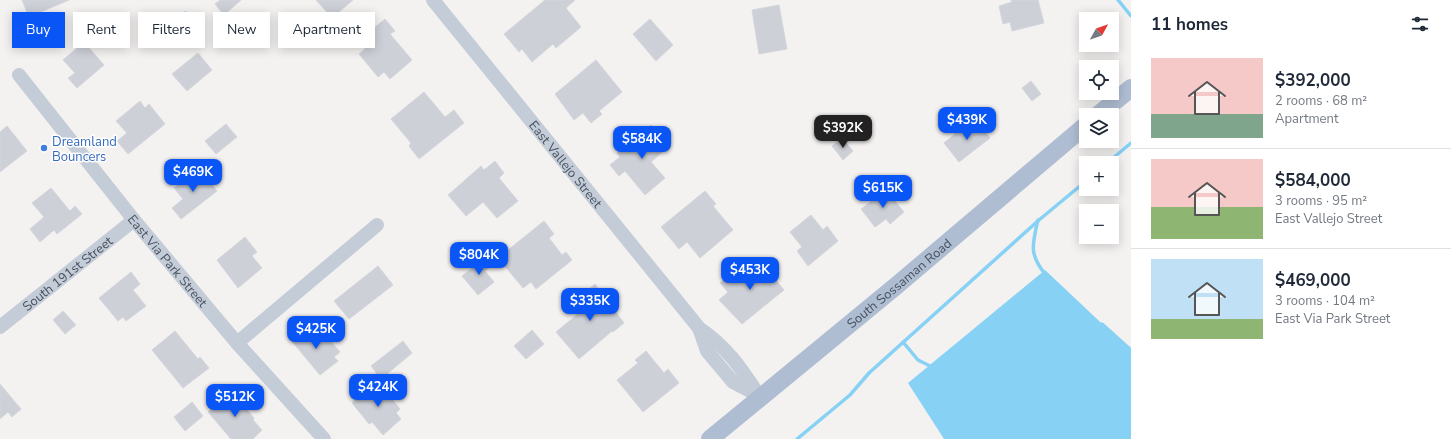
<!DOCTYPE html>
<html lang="en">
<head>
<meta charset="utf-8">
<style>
  body { margin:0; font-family:"Nunito Sans",sans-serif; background:#f6f6f7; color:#1f2937; height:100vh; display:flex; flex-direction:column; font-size:15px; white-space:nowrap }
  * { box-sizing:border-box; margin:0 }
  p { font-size:13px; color:#747a83 }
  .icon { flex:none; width:22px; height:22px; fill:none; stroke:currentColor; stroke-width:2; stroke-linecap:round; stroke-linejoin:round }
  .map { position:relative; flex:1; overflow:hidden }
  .side { display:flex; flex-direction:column; background:#fff; width:320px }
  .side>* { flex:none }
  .banner { position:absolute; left:12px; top:12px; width:380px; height:36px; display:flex; gap:8px }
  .needle { width:26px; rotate:50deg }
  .controls { position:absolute; left:1079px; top:12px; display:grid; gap:8px }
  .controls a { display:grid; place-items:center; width:40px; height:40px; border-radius:0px; background:#fff; box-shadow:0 2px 10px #0003; font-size:20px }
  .price { position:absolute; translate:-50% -34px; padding:0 9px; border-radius:8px; background:#0955f6; color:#fff; font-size:13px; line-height:26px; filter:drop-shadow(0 1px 2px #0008) }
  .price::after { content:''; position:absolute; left:50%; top:24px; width:12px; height:9px; margin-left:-6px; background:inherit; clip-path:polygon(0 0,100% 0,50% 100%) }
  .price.active { background:#222; color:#fff }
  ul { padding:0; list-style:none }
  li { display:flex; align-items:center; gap:12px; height:100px; padding:0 20px }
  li+li { border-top:1px solid #e0e1e3 }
  li span { display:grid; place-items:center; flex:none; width:112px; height:80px; border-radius:0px; color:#555 }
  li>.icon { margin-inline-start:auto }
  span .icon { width:48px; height:48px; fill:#fffc; stroke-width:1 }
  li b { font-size:17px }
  h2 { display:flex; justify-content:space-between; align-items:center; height:48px; padding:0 20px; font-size:17px }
  .tag { padding:0 14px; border-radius:0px; background:#fff; box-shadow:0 2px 10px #0003; font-size:14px; line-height:36px }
  .tag.active { background:#0955f6; color:#fff }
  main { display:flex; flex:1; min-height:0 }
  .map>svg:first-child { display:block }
  .water { fill:#87d1f4 }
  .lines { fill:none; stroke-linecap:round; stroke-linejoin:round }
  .stream { stroke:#87d1f4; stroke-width:3.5 }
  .building { fill:#cdd0d7; stroke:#d5d6dd }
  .minor { stroke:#c4ccd7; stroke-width:14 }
  .major { stroke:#afbdd2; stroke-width:18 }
  .shop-dot { fill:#3f7fe0; stroke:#fff; stroke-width:1.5 }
  .labels { text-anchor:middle; stroke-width:3; stroke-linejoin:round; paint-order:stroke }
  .shop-label { font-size:13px; fill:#366cbe; stroke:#fff; text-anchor:start }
  .street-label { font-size:13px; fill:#475261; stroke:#fff }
</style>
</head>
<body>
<main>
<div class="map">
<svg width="1131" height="439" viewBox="0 0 1131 439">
  <rect width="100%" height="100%" fill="#f4f2f1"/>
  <polygon class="water" points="1045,270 1131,351 1131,439 944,439 908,383"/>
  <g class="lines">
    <g class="stream">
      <polyline points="1118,0 1131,16"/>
      <polyline points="1107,163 1131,143"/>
      <path d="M1038,220C1032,245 1029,255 1046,275"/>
      <polyline points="1102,324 1131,350"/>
      <polyline points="903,342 918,360 932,367"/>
      <polyline points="797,439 850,395 869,373 1039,220 1086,181"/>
    </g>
  </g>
  <g class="building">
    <polygon points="22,0 69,0 29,17"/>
    <polygon points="220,0 241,0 224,15 215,4"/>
    <polygon points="316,0 353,0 332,18"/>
    <polygon points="545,0 575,0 566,8 581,27 556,48 553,44 532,62 522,49 519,52 504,34"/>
    <polygon points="1011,0 1038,0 1044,23 1012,31 1010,22 1003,24 999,6 1012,2"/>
    <polygon points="779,5 787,49 759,54 752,10"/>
    <polygon points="185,11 197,26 182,38 170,23"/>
    <polygon points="385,19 395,31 390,34 412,60 390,79 384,72 378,77 359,54 365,49 358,41"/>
    <polygon points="650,19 673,45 656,61 633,34"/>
    <polygon points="84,42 104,65 77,88 68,78 75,73 63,60"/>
    <polygon points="198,53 212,70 187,91 172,74"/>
    <polygon points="596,60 622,92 599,111 602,114 591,123 583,113 574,120 555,94"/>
    <polygon points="1031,81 1041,94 1032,101 1022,88"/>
    <polygon points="424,92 445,117 454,110 464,123 419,159 409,146 411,143 391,119"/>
    <polygon points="140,101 145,108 149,104 165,124 128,154 117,141 127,133 116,121"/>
    <polygon points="976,120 990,138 959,162 944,143 962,128 964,130"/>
    <polygon points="226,124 237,137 216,154 205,141"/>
    <polygon points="651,125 669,146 651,162 665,178 645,195 625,171 619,176 610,165 620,157 617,153"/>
    <polygon points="7,126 27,151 0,172 0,132"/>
    <polygon points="842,138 853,151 843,160 832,146"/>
    <polygon points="495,161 504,173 499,178 518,201 497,218 483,202 466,216 448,195 481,166 484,170"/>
    <polygon points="199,168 217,191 181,219 172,208 183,199 174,188"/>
    <polygon points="51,188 70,211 75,206 82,214 57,234 54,230 40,242 30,229 44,217 32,203"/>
    <polygon points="886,190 904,212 890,224 886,219 875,227 861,209"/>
    <polygon points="705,191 716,204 713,206 733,230 700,258 687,242 679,249 661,227"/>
    <polygon points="811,215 823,230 827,226 838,241 808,266 797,251 802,247 790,232"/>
    <polygon points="544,221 554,234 549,238 562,255 566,252 572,260 536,289 531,282 523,288 498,258"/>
    <polygon points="245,237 257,252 252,256 262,268 238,288 217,260"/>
    <polygon points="486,257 493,265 485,271 494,282 478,295 462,276"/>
    <polygon points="757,257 784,290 742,324 719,300 728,292 720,283 731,274 734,277"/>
    <polygon points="378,266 393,285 349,319 334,301"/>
    <polygon points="131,272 140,284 133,290 146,306 126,321 123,317 118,321 99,298"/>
    <polygon points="595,284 624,323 613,332 612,331 579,359 556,332 579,313 572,304"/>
    <polygon points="63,311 76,325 65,334 53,320"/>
    <polygon points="305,327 314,337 322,331 340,352 334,357 338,361 320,375 290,339"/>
    <polygon points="532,330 544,344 526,359 514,346"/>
    <polygon points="175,331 198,359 200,357 209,368 183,388 152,350"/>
    <polygon points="403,341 412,353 381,379 371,366"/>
    <polygon points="646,351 664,373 668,369 679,383 643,412 617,380 638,363 635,360"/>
    <polygon points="378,382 400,409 396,413 401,419 383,435 372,422 369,424 352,403"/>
    <polygon points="0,384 21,409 12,417 8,412 0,419"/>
    <polygon points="233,391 248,409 247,410 254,418 253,420 262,430 253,439 231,439 208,412"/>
    <polygon points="192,402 203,416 185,431 174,417"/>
  </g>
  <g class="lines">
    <g class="minor">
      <path id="s1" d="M433,0L699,328C727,347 741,368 760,397"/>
      <path id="s2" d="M19,75L134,220L237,343L324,439"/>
      <path id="s3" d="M0,327L134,220"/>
      <polyline points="699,328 707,351 733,382 758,395"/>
      <polyline points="237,343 377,225"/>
    </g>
    <g class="major">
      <polyline points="1098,115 1131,88"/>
      <path id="s4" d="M710,439L896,286L1086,125"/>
    </g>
  </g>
  <circle class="shop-dot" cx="44" cy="148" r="4"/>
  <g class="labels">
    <g class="shop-label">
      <text x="52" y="146">Dreamland<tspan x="52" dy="15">Bouncers</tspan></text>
    </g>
    <g class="street-label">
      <text dy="5" stroke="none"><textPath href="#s1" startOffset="211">East Vallejo Street</textPath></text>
      <text dy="5" stroke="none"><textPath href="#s2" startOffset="238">East Via Park Street</textPath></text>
      <text dy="5" stroke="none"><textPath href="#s3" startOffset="86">South 191st Street</textPath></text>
      <text dy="5" stroke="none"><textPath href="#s4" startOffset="245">South Sossaman Road</textPath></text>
    </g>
  </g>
</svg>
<div class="controls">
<a><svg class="needle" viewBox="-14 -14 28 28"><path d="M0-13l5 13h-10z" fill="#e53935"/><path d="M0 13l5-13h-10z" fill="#747a83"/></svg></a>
<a><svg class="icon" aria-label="locate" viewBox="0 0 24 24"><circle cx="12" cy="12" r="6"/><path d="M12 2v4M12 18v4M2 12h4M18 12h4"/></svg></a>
<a><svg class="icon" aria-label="layers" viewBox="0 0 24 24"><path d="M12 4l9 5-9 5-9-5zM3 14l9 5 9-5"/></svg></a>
<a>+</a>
<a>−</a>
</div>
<b class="price" style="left:967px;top:141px">$439K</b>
<b class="price active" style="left:843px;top:149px">$392K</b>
<b class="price" style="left:642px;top:160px">$584K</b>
<b class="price" style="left:193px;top:193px">$469K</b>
<b class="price" style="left:883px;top:209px">$615K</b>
<b class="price" style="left:479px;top:276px">$804K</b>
<b class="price" style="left:750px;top:291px">$453K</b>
<b class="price" style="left:590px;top:322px">$335K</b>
<b class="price" style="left:316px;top:350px">$425K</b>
<b class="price" style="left:378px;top:408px">$424K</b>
<b class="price" style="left:235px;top:418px">$512K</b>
<div class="banner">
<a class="tag active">Buy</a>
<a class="tag">Rent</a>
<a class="tag">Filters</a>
<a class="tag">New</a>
<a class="tag">Apartment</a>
</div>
</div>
<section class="side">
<h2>11 homes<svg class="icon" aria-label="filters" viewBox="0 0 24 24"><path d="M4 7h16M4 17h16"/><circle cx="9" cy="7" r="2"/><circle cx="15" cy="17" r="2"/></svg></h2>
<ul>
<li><span style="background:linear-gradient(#f6c9c9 70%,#7fa58c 0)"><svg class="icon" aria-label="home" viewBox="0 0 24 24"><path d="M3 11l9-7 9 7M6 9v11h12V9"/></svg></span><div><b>$392,000</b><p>2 rooms · 68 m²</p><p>Apartment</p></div></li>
<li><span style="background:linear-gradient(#f6c9c9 60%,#8fb573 0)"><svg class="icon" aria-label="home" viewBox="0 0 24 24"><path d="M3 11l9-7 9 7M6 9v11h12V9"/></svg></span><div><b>$584,000</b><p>3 rooms · 95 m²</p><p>East Vallejo Street</p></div></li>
<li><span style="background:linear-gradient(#bfe0f5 75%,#8fb573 0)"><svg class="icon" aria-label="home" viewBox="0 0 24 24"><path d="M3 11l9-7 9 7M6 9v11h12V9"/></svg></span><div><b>$469,000</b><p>3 rooms · 104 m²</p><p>East Via Park Street</p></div></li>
</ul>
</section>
</main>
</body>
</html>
